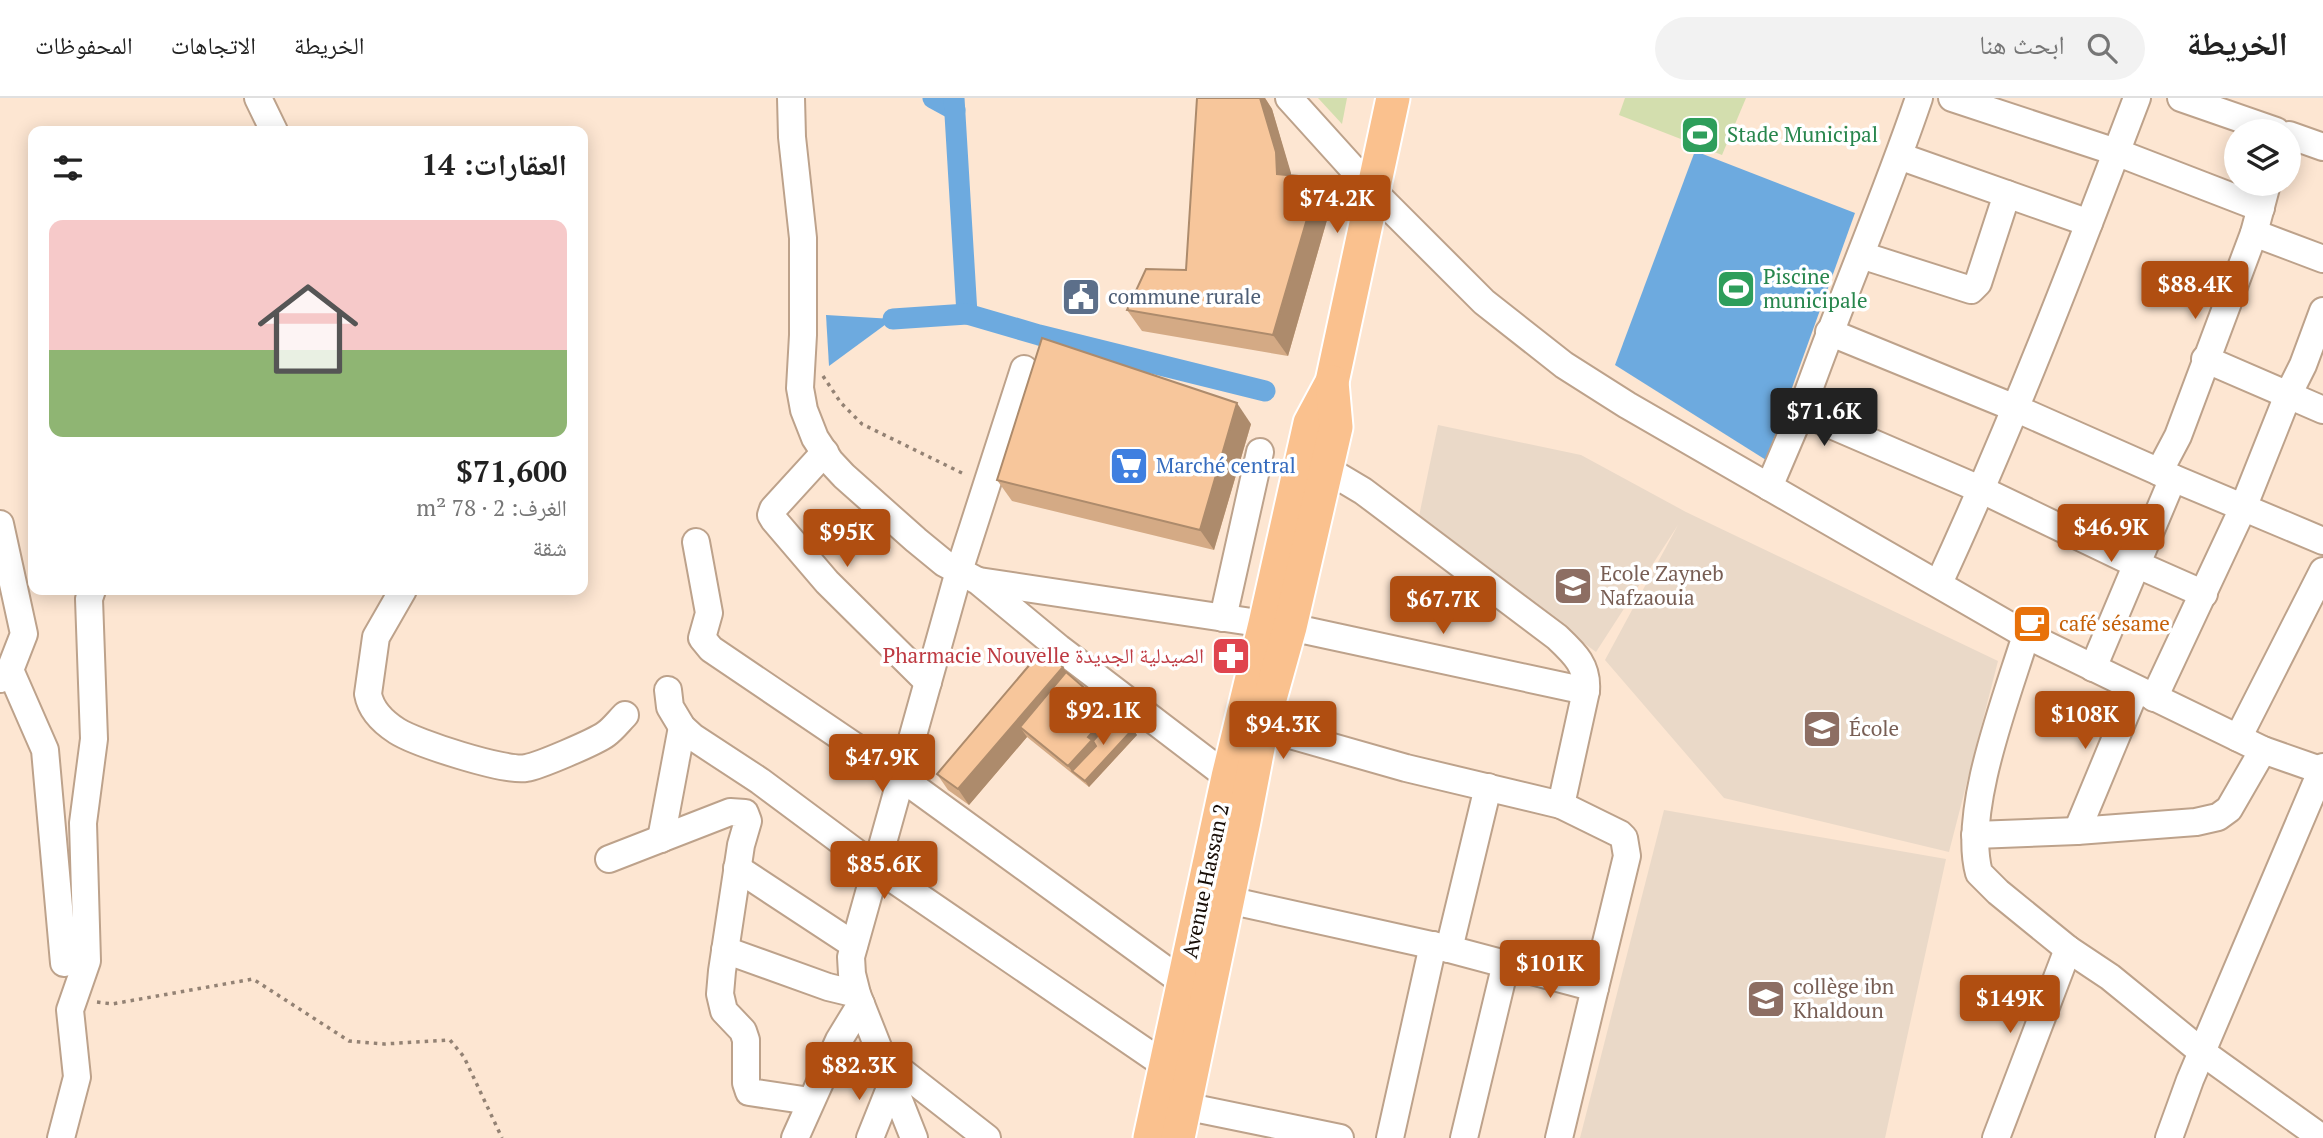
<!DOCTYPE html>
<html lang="ar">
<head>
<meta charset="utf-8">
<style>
  body { margin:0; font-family:"PT Serif","Noto Naskh Arabic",serif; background:#f2f2f2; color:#222; direction:rtl; height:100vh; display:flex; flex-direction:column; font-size:26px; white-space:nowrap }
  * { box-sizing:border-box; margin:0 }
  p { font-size:23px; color:#767676 }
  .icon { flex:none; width:38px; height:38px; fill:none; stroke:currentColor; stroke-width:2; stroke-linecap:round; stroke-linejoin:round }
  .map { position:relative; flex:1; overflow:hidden; direction:ltr }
  .details { position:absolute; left:28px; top:28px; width:560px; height:469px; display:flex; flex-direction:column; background:#fff; border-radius:14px; box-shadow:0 4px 18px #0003; direction:rtl }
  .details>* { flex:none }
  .buttons { position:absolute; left:2224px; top:21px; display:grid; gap:14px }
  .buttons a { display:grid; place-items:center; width:77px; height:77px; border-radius:50%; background:#fff; box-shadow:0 4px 18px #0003; font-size:35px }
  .price { position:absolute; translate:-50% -60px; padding:0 16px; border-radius:7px; background:#b04e11; color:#fff; font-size:23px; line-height:46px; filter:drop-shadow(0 2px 4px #0008) }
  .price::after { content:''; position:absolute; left:50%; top:42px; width:21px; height:16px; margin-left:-10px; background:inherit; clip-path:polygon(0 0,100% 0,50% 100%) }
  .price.active { background:#222; color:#fff }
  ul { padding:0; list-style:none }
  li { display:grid; align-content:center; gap:14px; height:371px; padding:0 21px }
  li+li { border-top:2px solid #e0e0e0 }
  li span { display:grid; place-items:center; height:217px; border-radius:14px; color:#555 }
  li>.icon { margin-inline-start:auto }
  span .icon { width:126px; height:126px; fill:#fffc; stroke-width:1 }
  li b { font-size:30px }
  h2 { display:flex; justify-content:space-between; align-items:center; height:84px; padding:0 21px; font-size:30px }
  header { display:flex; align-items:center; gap:42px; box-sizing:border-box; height:98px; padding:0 35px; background:#fff; border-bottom:2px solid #e0e0e0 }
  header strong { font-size:33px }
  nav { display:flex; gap:38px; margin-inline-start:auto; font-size:24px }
  .search { width:490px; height:63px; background:#f2f2f2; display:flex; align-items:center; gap:18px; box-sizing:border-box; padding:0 24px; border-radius:38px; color:#767676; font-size:26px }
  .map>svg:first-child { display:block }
  .education { fill:#ead9c8 }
  .green { fill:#d3deae }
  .water { fill:#6daadf }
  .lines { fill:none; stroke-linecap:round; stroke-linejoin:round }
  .canal { stroke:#6daadf; stroke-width:21 }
  .minor-casing { stroke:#bda28b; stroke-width:30 }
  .major-casing { stroke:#fff; stroke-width:37 }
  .path { stroke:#938274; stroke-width:3.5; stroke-dasharray:3.5 5; stroke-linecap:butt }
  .minor { stroke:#fff; stroke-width:26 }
  .major { stroke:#fac18e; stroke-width:33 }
  .wall { fill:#d4aa85 }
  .shaded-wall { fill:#ad8b6c }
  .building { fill:#f7c69b; stroke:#ad8b6c; stroke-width:2 }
  .labels { text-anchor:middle; stroke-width:7; stroke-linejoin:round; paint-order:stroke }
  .leisure-label { font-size:21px; fill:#27864d; stroke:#fff; text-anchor:start }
  .service-label { font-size:21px; fill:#4e5e75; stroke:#fff; text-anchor:start }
  .shop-label { font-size:21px; fill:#366cbe; stroke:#fff; text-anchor:start }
  .education-label { font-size:21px; fill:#785e54; stroke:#fff; text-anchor:start }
  .food-label { font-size:21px; fill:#c56008; stroke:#fff; text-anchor:start }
  .health-label { font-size:21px; fill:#be3a42; stroke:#fff; text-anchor:end }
  .street-label { font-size:21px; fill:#170d06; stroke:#fff }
</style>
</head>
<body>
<header>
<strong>الخريطة</strong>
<div class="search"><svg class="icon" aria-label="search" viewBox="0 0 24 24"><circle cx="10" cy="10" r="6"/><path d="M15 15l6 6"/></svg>ابحث هنا</div>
<nav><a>الخريطة</a><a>الاتجاهات</a><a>المحفوظات</a></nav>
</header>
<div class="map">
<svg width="2323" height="1040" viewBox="0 0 2323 1040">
  <rect width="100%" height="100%" fill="#fde6d2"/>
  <g class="education">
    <polygon points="1438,327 1581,357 1686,414 1998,563 1949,754 1724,700 1605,562 1678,427 1596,554 1418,423"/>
    <polygon points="1664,712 1946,761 1885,1040 1580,1040"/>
  </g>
  <g class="green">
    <polygon points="1318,0 1347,0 1342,26"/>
    <polygon points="1625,0 1746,0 1722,57 1619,17"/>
  </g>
  <g class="water">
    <polygon points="1695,53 1855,115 1766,362 1615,267"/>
    <polygon points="826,217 893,221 829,268"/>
  </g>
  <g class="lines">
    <g class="canal">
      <polyline points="933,0 955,12"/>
      <polyline points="954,0 967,216"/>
      <polyline points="893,221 967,216 1039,237 1265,293"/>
    </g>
    <g class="minor-casing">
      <g id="minor">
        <polyline points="258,0 274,33"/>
        <polyline points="791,0 792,39 803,140 803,237 800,290 804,312 815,340 830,363 844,378 916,442 944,465 978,483 1059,550 1228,679"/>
        <path d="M1289,0L1374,94L1484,204L1564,267L1627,307L2026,537C2007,599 1962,713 1979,775L1998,794L2068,851L2110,879L2202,954L2322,1040"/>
        <path d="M1919,0C1883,106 1838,208 1801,314L1982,392L2136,466L2204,496"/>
        <polyline points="1952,0 2116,54 2261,110"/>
        <polyline points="2181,0 2276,33"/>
        <polyline points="2289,37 2323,49"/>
        <polyline points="1899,58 2089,125"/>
        <polyline points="2254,135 2323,161"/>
        <polyline points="1861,157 1971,192 1978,185 2007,96"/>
        <polyline points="1829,234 2015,310 2173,380 2323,443"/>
        <polyline points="2205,261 2323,312"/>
        <polyline points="825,354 773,411 771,417 774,422 827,484 928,584"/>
        <polyline points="2159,374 2178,338 2254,135 2267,86"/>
        <polyline points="1769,389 1801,314"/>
        <polyline points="0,426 24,536 10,572 0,581"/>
        <polyline points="696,444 709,515 702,540 711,551 903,681 1184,885"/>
        <polyline points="979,483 1265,526"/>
        <path d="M1939,485C2012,327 2075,163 2137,0"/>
        <path d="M403,492L376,539L368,596C371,613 383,624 397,633C416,645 505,674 526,670C539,668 595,644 606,636C613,631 619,623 625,617"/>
        <polyline points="1223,520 1260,354"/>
        <polyline points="1290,529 1586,593"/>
        <polyline points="2026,537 2263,652 2323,673"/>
        <polyline points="2093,570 2173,380"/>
        <polyline points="10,572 45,652 64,865"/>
        <polyline points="668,592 670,609 682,629 693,639 760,683 877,770 1165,967"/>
        <polyline points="2154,600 2243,410 2288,297 2303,267 2323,213"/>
        <path d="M1262,629L1406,670L1561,707L1586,593C1588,568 1575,556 1557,539L1363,393L1326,371"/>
        <polyline points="2238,640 2323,473"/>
        <polyline points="2077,733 2136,591"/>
        <polyline points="1975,737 2077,733 2196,724 2218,719 2229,711 2263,652"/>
        <polyline points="661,741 682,629"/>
        <polyline points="609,761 730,714 745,715 748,723 741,747 722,873 720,896 724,913 743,933 746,942 746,985 749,994 810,1003"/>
        <polyline points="737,770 854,847"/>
        <polyline points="1228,802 1449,851 1595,890 1627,758 1624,740 1620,736 1561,707"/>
        <polyline points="1449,851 1488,689"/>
        <polyline points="725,852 828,889 857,896"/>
        <polyline points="882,958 987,1040"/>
        <polyline points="1184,1008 1340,1040"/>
        <polyline points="61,1040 77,979 70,912 87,863 83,725 94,641 89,501 92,492"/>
        <polyline points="795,1040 839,942 861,906"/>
        <polyline points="870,1040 892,985"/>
        <polyline points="914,1040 857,896 852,876 851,859 959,473 1024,271"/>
        <polyline points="1390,1040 1433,847"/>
        <polyline points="1464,1040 1506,865"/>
        <polyline points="1559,1040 1595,890"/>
        <polyline points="1996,1040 2068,851"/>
        <polyline points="2169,1040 2190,982 2323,669"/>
      </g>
    </g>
    <g class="major-casing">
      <g id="major">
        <polyline points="1150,1040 1228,679 1265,526 1310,325 1332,284 1393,0"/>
        <polyline points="1178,1040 1244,723 1262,629 1290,529 1336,329 1332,284"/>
      </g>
    </g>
    <g class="path">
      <polyline points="823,278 841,305 862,326 966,377"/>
      <polyline points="97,904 112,906 253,881 349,943 384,946 450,942 464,959 502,1040"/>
    </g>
    <use href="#minor" class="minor"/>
    <use href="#major" class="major"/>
  </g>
  <g class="wall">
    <polygon points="1197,0 1265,0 1272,11 1291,77 1333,101 1288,258 1142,233 1127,212 1186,172"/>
    <polygon points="1251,326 1214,452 1012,403 997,382"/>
    <polygon points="1067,574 1111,613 1115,619 1137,637 1089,689 1027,639 969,707 948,692 937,676"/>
  </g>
  <g class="shaded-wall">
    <polygon points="1260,0 1265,0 1272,11 1291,75 1291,97 1277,76"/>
    <polygon points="1319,80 1333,101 1288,258 1273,237"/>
    <polygon points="1237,305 1251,326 1214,452 1200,432"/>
    <polygon points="1063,569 1074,585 1020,629 1027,639 969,707 958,691"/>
    <polygon points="1111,613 1119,624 1072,673 1068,668 1088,639"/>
    <polygon points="1133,631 1137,637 1089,689 1085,683"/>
  </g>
  <g class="building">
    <polygon points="1197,0 1260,0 1276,54 1277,76 1319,80 1273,237 1127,212 1146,171 1186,172"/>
    <polygon points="1042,240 1237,305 1200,432 997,382"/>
    <polygon points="1043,551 1063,569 958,691 937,676"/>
    <polygon points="1066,574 1111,613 1088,639 1092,642 1068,668 1020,629"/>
    <polygon points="1116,617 1133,631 1085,683 1072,673 1096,648 1093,643"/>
  </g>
  <defs>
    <g id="stadium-square" transform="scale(2.0125)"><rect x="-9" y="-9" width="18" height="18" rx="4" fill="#2e9e5b" stroke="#fff"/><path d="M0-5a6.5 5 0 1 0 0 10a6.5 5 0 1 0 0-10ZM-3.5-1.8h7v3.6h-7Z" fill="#fff"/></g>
    <g id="civic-square" transform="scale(2.0125)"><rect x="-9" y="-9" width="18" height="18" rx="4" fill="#5c6f8a" stroke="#fff"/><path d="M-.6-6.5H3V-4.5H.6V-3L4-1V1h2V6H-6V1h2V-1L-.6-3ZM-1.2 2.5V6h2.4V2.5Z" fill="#fff"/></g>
    <g id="supermarket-square" transform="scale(2.0125)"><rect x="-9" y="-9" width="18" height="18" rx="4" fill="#3f7fe0" stroke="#fff"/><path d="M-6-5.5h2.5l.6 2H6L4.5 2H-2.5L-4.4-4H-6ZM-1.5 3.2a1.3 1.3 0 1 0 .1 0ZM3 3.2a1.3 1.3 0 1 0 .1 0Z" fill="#fff"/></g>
    <g id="school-square" transform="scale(2.0125)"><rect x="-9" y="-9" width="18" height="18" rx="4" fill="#8d6e63" stroke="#fff"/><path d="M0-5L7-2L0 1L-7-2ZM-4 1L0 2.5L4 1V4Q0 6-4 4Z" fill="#fff"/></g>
    <g id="cafe-square" transform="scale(2.0125)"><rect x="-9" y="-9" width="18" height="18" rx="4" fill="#e8710a" stroke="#fff"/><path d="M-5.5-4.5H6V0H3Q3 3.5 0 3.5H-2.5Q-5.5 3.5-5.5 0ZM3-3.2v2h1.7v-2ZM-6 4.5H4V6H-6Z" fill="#fff"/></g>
    <g id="pharmacy-square" transform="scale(2.0125)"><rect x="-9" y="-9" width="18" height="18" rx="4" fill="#e0444e" stroke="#fff"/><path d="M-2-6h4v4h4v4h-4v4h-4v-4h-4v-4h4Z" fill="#fff"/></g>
    <g id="university-square" transform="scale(2.0125)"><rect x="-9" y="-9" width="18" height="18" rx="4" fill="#8d6e63" stroke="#fff"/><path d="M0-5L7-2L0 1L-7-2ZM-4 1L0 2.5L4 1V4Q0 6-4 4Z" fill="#fff"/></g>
  </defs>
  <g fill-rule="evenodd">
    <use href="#stadium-square" x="1700" y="37"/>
    <use href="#stadium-square" x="1736" y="191"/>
    <use href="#civic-square" x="1081" y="199"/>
    <use href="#supermarket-square" x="1129" y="368"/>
    <use href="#school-square" x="1573" y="488"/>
    <use href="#cafe-square" x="2032" y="526"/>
    <use href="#pharmacy-square" x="1231" y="558"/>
    <use href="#school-square" x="1822" y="631"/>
    <use href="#university-square" x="1766" y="901"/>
  </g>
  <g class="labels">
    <g class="leisure-label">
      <text x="1727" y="44">Stade Municipal</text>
      <text x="1763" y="186">Piscine<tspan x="1763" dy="24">municipale</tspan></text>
    </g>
    <g class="service-label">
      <text x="1108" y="206">commune rurale</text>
    </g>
    <g class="shop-label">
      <text x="1156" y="375">Marché central</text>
    </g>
    <g class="education-label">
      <text x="1600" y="483">Ecole Zayneb<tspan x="1600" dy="24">Nafzaouia</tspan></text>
      <text x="1849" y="638">École</text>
      <text x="1793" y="896">collège ibn<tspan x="1793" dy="24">Khaldoun</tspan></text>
    </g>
    <g class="food-label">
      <text x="2059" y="533">café sésame</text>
    </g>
    <g class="health-label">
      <text x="1204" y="565">Pharmacie Nouvelle الصيدلية الجديدة</text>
    </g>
    <g class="street-label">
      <text transform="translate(1206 783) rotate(-78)" y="7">Avenue Hassan 2</text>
    </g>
  </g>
</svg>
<div class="buttons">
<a><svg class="icon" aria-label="layers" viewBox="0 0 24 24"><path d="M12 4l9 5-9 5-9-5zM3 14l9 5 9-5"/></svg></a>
</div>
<b class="price" style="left:1337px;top:137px">$74.2K</b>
<b class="price" style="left:2195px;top:223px">$88.4K</b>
<b class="price active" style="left:1824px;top:350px">$71.6K</b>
<b class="price" style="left:2111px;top:466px">$46.9K</b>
<b class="price" style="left:847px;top:471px">$95K</b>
<b class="price" style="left:1443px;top:538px">$67.7K</b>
<b class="price" style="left:1103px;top:649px">$92.1K</b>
<b class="price" style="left:2085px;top:653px">$108K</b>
<b class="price" style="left:1283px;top:663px">$94.3K</b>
<b class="price" style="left:882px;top:696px">$47.9K</b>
<b class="price" style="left:884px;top:803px">$85.6K</b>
<b class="price" style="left:1550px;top:902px">$101K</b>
<b class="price" style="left:2010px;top:937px">$149K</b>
<b class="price" style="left:859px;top:1004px">$82.3K</b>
<section class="details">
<h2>العقارات: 14<svg class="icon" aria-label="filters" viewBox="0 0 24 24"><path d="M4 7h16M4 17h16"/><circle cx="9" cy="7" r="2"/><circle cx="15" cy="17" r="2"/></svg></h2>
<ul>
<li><span style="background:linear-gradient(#f6c9c9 60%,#8fb573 0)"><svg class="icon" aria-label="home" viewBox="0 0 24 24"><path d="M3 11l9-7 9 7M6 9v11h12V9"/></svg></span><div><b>$71,600</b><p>الغرف: 2 · 78 m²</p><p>شقة</p></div></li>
</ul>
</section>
</div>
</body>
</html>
